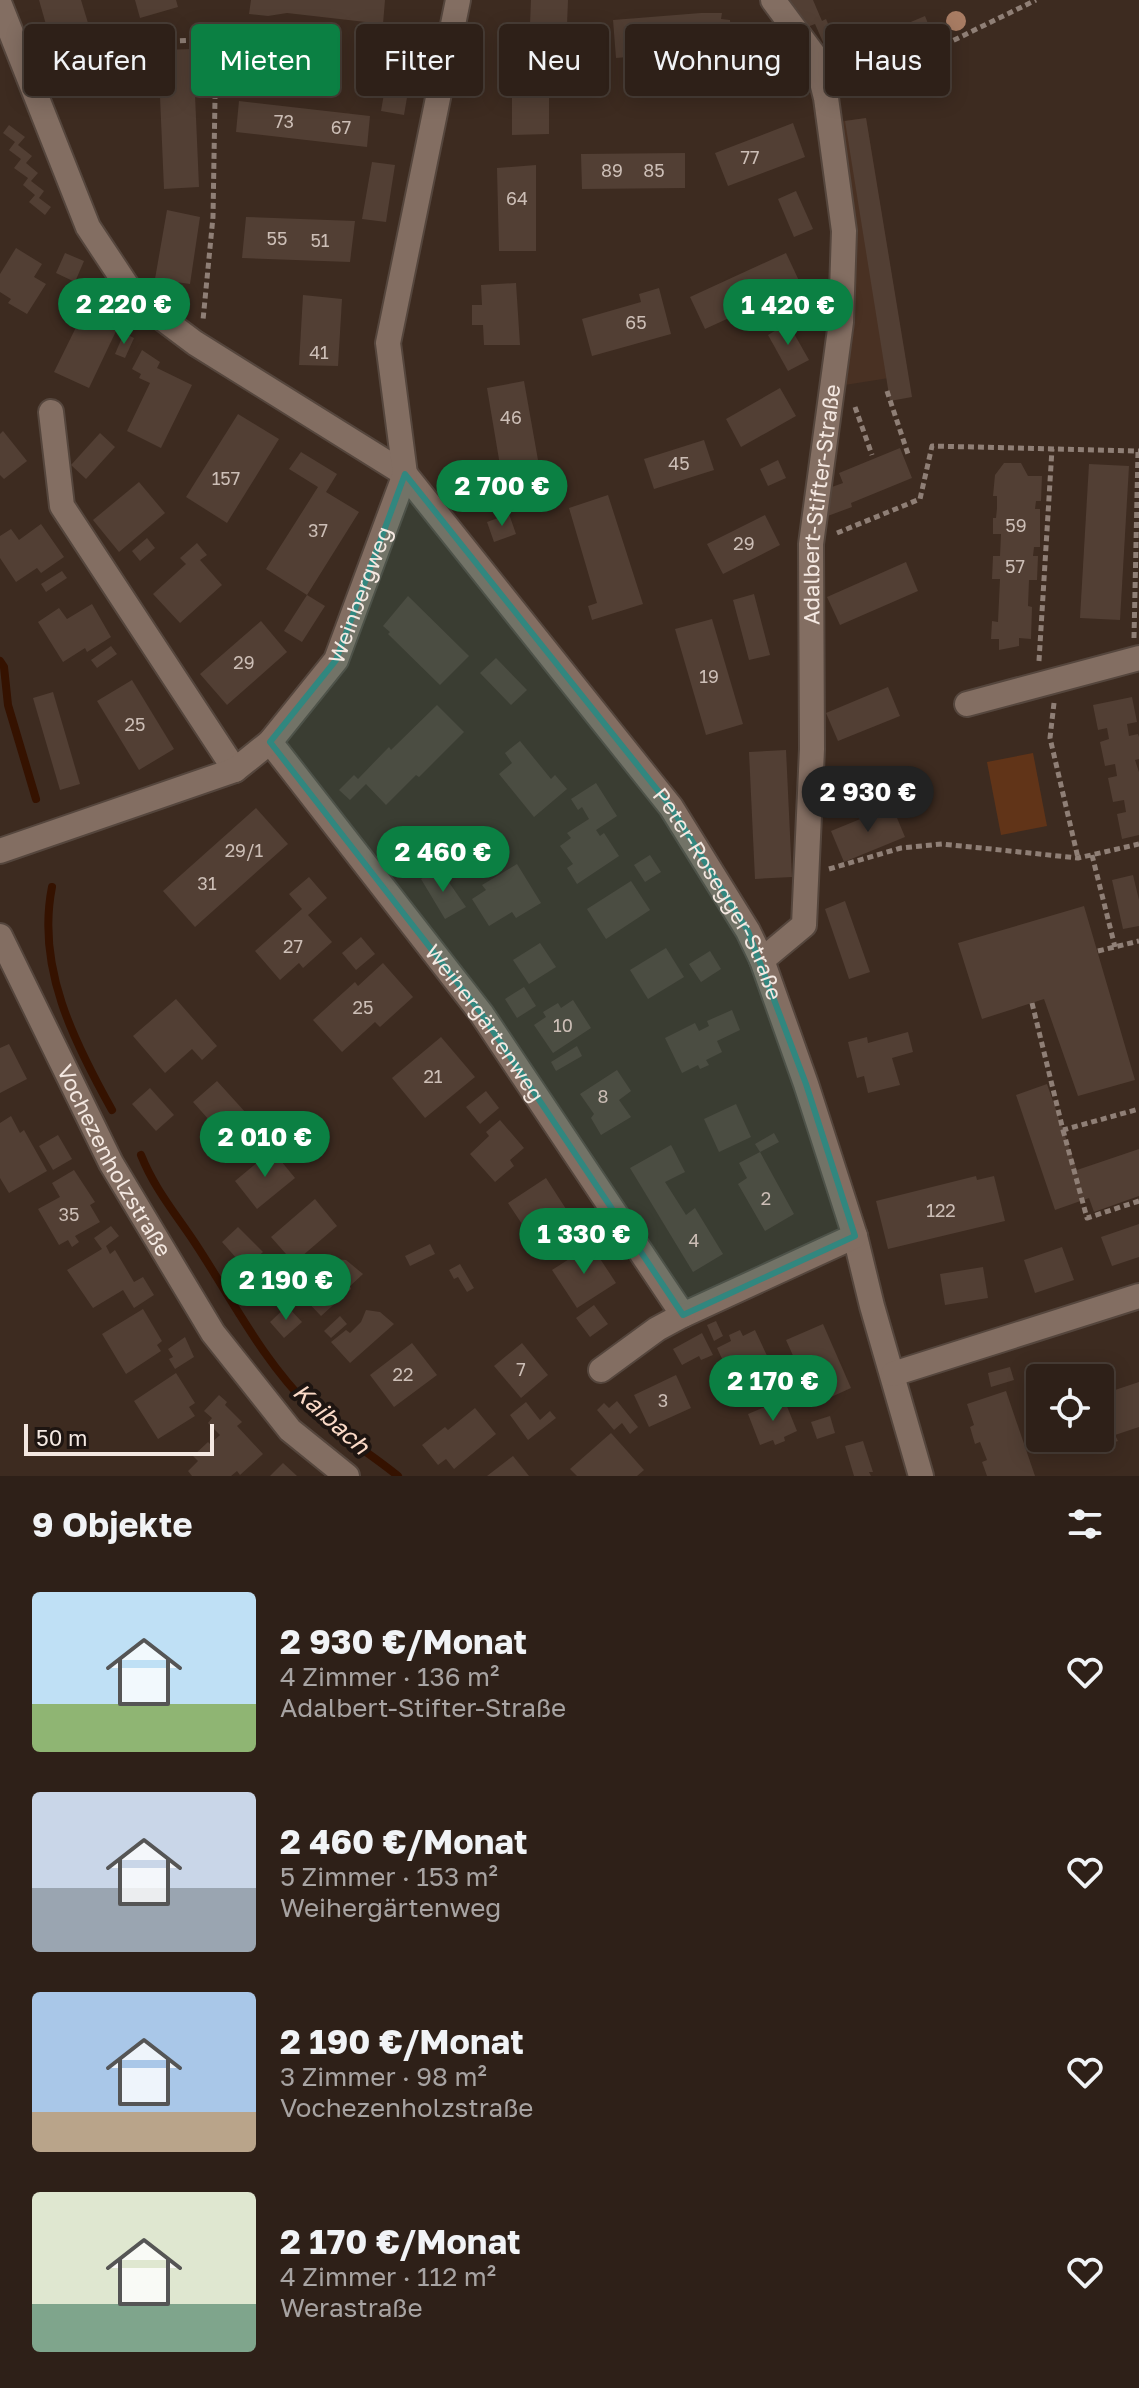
<!DOCTYPE html>
<html lang="de">
<head>
<meta charset="utf-8">
<style>
  body { margin:0; font-family:"Golos Text",sans-serif; background:#3a2d25; color:#f1f3f6; height:100vh; display:flex; flex-direction:column; font-size:30px; white-space:nowrap }
  * { box-sizing:border-box; margin:0 }
  p { font-size:26px; color:#a7a3a2 }
  .icon { flex:none; width:44px; height:44px; fill:none; stroke:currentColor; stroke-width:2; stroke-linecap:round; stroke-linejoin:round }
  .map { position:relative; height:1476px; overflow:hidden }
  .drawer { display:flex; flex-direction:column; background:#2e2018; flex:1 }
  .drawer>* { flex:none }
  .hud { position:absolute; left:24px; top:24px; width:1092px; height:72px; display:flex; gap:16px }
  .buttons { position:absolute; left:1026px; top:1364px; display:grid; gap:16px }
  .buttons a { display:grid; place-items:center; width:88px; height:88px; border-radius:8px; background:#2e2018; box-shadow:0 4px 20px #0003,0 0 0 2px #493e37; font-size:40px }
  .scale { position:absolute; left:24px; bottom:20px; width:190px; box-sizing:border-box; padding-left:8px; border:4px solid #f4e8e1; border-top:0; font-size:22px; line-height:28px; white-space:nowrap; color:#f4e8e1; -webkit-text-stroke:6px #1e1511; paint-order:stroke }
  .price { position:absolute; translate:-50% -68px; padding:0 18px; border-radius:28px; background:#0b8043; color:#fff; font-size:26px; line-height:52px; filter:drop-shadow(0 2px 4px #0008) }
  .price::after { content:''; position:absolute; left:50%; top:48px; width:24px; height:18px; margin-left:-12px; background:inherit; clip-path:polygon(0 0,100% 0,50% 100%) }
  .price.current { background:#222; color:#fff }
  ul { padding:0; list-style:none }
  li { display:flex; align-items:center; gap:24px; height:200px; padding:0 32px }
  li span { display:grid; place-items:center; flex:none; width:224px; height:160px; border-radius:8px; color:#555 }
  li>.icon { margin-inline-start:auto }
  span .icon { width:96px; height:96px; fill:#fffc; stroke-width:1 }
  li b { font-size:34px }
  h2 { display:flex; justify-content:space-between; align-items:center; height:96px; padding:0 32px; font-size:34px }
  .chip { padding:0 28px; border-radius:8px; background:#2e2018; box-shadow:0 4px 20px #0003,0 0 0 2px #493e37; font-size:28px; line-height:72px }
  .chip.current { background:#0b8043; color:#fff }
  .map>svg:first-child { display:block }
  .built { fill:#493123 }
  .green { fill:#613418 }
  .lines { fill:none; stroke-linecap:round; stroke-linejoin:round }
  .stream { stroke:#351200; stroke-width:8 }
  .building { fill:#523f34 }
  .street-casing { stroke:#55463d; stroke-width:28 }
  .path { stroke:#8f7f76; stroke-width:5; stroke-dasharray:6 4; stroke-linecap:butt }
  .street { stroke:#836e62; stroke-width:24 }
  .tree { fill:#a87c63 }
  .marked { fill:#31877f; fill-opacity:0.2; stroke:#31877f; stroke-width:6; stroke-linejoin:round }
  .labels { text-anchor:middle; stroke-width:8; stroke-linejoin:round; paint-order:stroke }
  .number-label { font-size:18px; fill:#ccbeb6 }
  .street-label { font-size:22px; fill:#f4e8e1; stroke:#1e1511 }
  .water-label { font-size:24px; font-style:italic; fill:#fbdac7; stroke:#1e1511 }
</style>
</head>
<body>
<div class="map">
<svg width="1139" height="1476" viewBox="0 0 1139 1476">
  <rect width="100%" height="100%" fill="#3d2b20"/>
  <polygon class="built" points="866,118 908,375 832,387 841,322 829,123"/>
  <polygon class="green" points="1033,753 1047,826 1001,835 987,762"/>
  <g class="lines">
    <g class="stream">
      <polyline points="0,661 4,667 8,705 36,799"/>
      <path d="M52,887C36,967 74,1042 112,1110"/>
      <path d="M141,1155C154,1188 175,1213 195,1243C232,1299 262,1360 311,1408C337,1434 370,1453 398,1476"/>
    </g>
  </g>
  <g class="building">
    <polygon points="39,0 81,0 88,23 49,35"/>
    <polygon points="135,0 176,0 178,7 140,18"/>
    <polygon points="251,0 385,0 383,24 287,13 268,16 249,14"/>
    <polygon points="531,0 568,0 566,50 529,49"/>
    <polygon points="790,0 813,0 822,21 826,19 837,44 826,49 815,24 802,29"/>
    <polygon points="701,13 722,13 721,19 730,20 731,32 737,35 739,44 734,48 616,58 613,20"/>
    <polygon points="925,16 933,36 896,52 887,32"/>
    <polygon points="393,42 416,45 404,115 381,111"/>
    <polygon points="193,49 199,187 164,189 158,50"/>
    <polygon points="512,53 549,53 549,134 512,135"/>
    <polygon points="239,101 370,116 367,147 236,132"/>
    <polygon points="866,118 912,397 890,401 845,121"/>
    <polygon points="793,123 805,157 728,186 715,153"/>
    <polygon points="9,125 25,137 18,145 32,156 26,163 38,173 31,181 44,191 39,198 51,207 45,215 29,202 35,195 23,185 28,178 14,168 21,159 9,150 15,142 3,133"/>
    <polygon points="685,153 685,188 582,189 581,154"/>
    <polygon points="372,162 395,165 386,222 362,219"/>
    <polygon points="536,165 536,251 499,251 497,168"/>
    <polygon points="796,191 813,229 794,237 778,199"/>
    <polygon points="167,210 200,217 190,284 155,279"/>
    <polygon points="246,217 355,221 350,262 242,258"/>
    <polygon points="16,248 42,264 34,277 46,284 27,314 8,303 11,299 0,292 0,274"/>
    <polygon points="65,253 84,261 75,282 56,273"/>
    <polygon points="786,253 801,285 705,329 690,297"/>
    <polygon points="516,283 520,345 484,345 483,325 472,325 472,305 482,305 481,285"/>
    <polygon points="659,288 671,334 592,356 582,319 641,302 639,294"/>
    <polygon points="303,295 342,299 338,366 299,365"/>
    <polygon points="84,311 118,327 89,388 54,372"/>
    <polygon points="788,323 809,360 788,371 768,335"/>
    <polygon points="124,333 134,338 125,358 115,354"/>
    <polygon points="142,350 160,362 157,368 192,385 161,448 127,431 150,383 139,378 141,374 132,369"/>
    <polygon points="524,381 544,494 506,501 487,388"/>
    <polygon points="780,388 796,416 741,447 726,419"/>
    <polygon points="238,414 279,439 227,523 186,497"/>
    <polygon points="3,431 27,461 4,479 0,475 0,434"/>
    <polygon points="100,433 115,447 86,479 71,465"/>
    <polygon points="704,440 714,470 654,489 644,459"/>
    <polygon points="900,448 912,478 851,503 852,507 825,517 829,488 843,483 839,473"/>
    <polygon points="301,452 337,474 326,492 359,512 307,595 266,569 318,487 289,469"/>
    <polygon points="778,460 786,478 768,486 760,469"/>
    <polygon points="1004,463 1021,463 1028,476 1042,476 1041,501 1036,501 1035,509 1040,509 1040,547 1034,547 1033,556 1038,556 1037,580 1029,580 1028,606 1032,607 1031,639 1019,638 1019,646 999,650 999,639 991,639 992,621 998,622 1000,579 992,579 993,556 1000,556 1001,534 993,534 993,518 996,518 997,508 997,496 993,496 995,475"/>
    <polygon points="1089,464 1129,466 1120,620 1080,618"/>
    <polygon points="139,482 165,513 119,552 93,520"/>
    <polygon points="608,495 643,604 592,620 588,606 597,603 569,508"/>
    <polygon points="509,514 516,534 494,542 487,522"/>
    <polygon points="765,515 780,545 723,574 707,544"/>
    <polygon points="41,524 64,557 41,573 37,568 16,582 0,558 0,536 11,529 19,540"/>
    <polygon points="147,538 155,548 140,561 132,551"/>
    <polygon points="197,543 207,555 200,560 222,585 180,623 153,594 186,564 180,558"/>
    <polygon points="906,562 918,591 840,625 827,597"/>
    <polygon points="62,571 67,578 46,592 41,584"/>
    <polygon points="754,594 770,655 749,660 733,600"/>
    <polygon points="307,595 325,606 302,642 284,631"/>
    <polygon points="408,596 469,656 440,685 388,634 390,632 383,626"/>
    <polygon points="92,604 111,637 87,652 85,648 63,662 38,622 59,608 67,619"/>
    <polygon points="712,619 743,724 706,735 675,629"/>
    <polygon points="261,621 287,652 227,705 200,674"/>
    <polygon points="111,646 117,654 97,668 91,660"/>
    <polygon points="496,658 527,690 511,705 480,673"/>
    <polygon points="132,680 174,749 139,770 97,701"/>
    <polygon points="888,687 900,716 838,741 826,713"/>
    <polygon points="53,692 80,784 60,790 33,698"/>
    <polygon points="1132,697 1137,722 1127,724 1129,736 1138,734 1139,737 1139,759 1135,760 1139,772 1139,835 1122,839 1117,814 1126,812 1124,800 1113,802 1108,778 1117,776 1115,764 1105,766 1100,742 1109,739 1107,728 1098,730 1093,705"/>
    <polygon points="437,705 464,732 419,777 416,775 386,805 366,784 350,800 339,790 354,775 358,779 389,747 391,750"/>
    <polygon points="520,741 551,779 555,775 567,789 534,817 499,774 512,763 505,753"/>
    <polygon points="786,750 792,877 755,879 749,752"/>
    <polygon points="596,783 617,816 596,830 600,836 604,833 619,856 577,884 567,868 573,864 560,846 571,838 567,833 589,819 582,807 578,810 571,799"/>
    <polygon points="892,806 905,837 844,862 831,831"/>
    <polygon points="256,808 288,844 195,927 163,891"/>
    <polygon points="650,855 661,872 645,882 634,865"/>
    <polygon points="517,864 541,903 516,918 512,912 489,926 472,899 486,890 482,885"/>
    <polygon points="439,868 466,907 445,919 421,879"/>
    <polygon points="1133,875 1139,900 1139,926 1123,929 1112,880"/>
    <polygon points="309,877 327,898 308,915 332,942 303,968 299,963 280,980 255,951 302,909 289,894"/>
    <polygon points="631,881 650,910 606,939 587,909"/>
    <polygon points="845,901 870,972 849,979 825,909"/>
    <polygon points="1084,906 1135,1080 1078,1096 1044,999 982,1019 958,943"/>
    <polygon points="361,937 375,954 356,970 342,953"/>
    <polygon points="540,943 556,967 529,984 513,960"/>
    <polygon points="666,948 684,977 648,999 630,970"/>
    <polygon points="710,951 721,969 701,982 689,964"/>
    <polygon points="383,963 413,997 380,1027 375,1022 342,1052 313,1020 355,982 358,986"/>
    <polygon points="524,987 536,1006 517,1018 505,999"/>
    <polygon points="176,999 217,1046 202,1060 192,1049 165,1073 133,1036"/>
    <polygon points="573,1000 591,1028 553,1053 534,1025 546,1017 543,1012 558,1003 561,1008"/>
    <polygon points="732,1010 740,1030 717,1041 722,1052 706,1060 709,1065 700,1069 698,1065 682,1073 665,1038 695,1023 699,1031 709,1026 707,1021"/>
    <polygon points="908,1032 913,1052 892,1058 900,1085 868,1093 864,1076 857,1078 848,1042 867,1037 868,1043"/>
    <polygon points="441,1037 475,1077 425,1118 392,1078"/>
    <polygon points="9,1044 27,1079 0,1093 0,1048"/>
    <polygon points="577,1046 582,1056 556,1071 551,1062"/>
    <polygon points="617,1070 631,1091 619,1100 631,1117 601,1135 591,1118 594,1114 580,1094"/>
    <polygon points="217,1081 257,1125 229,1150 214,1134 218,1130 193,1102"/>
    <polygon points="1047,1084 1077,1170 1139,1149 1139,1196 1094,1212 1089,1198 1055,1210 1016,1095"/>
    <polygon points="150,1088 174,1115 156,1131 132,1104"/>
    <polygon points="486,1091 499,1108 480,1124 466,1107"/>
    <polygon points="736,1104 751,1137 719,1152 704,1119"/>
    <polygon points="11,1116 20,1133 24,1130 47,1171 9,1193 0,1178 0,1123"/>
    <polygon points="500,1120 524,1148 510,1160 514,1166 495,1182 470,1154 489,1136 486,1132"/>
    <polygon points="774,1133 779,1142 760,1152 755,1144"/>
    <polygon points="58,1135 72,1159 53,1170 39,1146"/>
    <polygon points="671,1145 685,1172 665,1182 686,1215 695,1208 723,1254 693,1272 630,1168"/>
    <polygon points="272,1150 295,1178 257,1209 235,1181"/>
    <polygon points="760,1152 794,1214 765,1231 738,1184 747,1178 739,1163"/>
    <polygon points="74,1170 95,1202 90,1205 100,1222 75,1236 79,1242 72,1247 68,1240 59,1245 38,1209 60,1197 52,1183"/>
    <polygon points="976,1176 977,1180 994,1176 1005,1221 888,1249 876,1201"/>
    <polygon points="546,1178 577,1226 557,1239 547,1225 530,1236 508,1203"/>
    <polygon points="315,1199 337,1226 294,1263 271,1237"/>
    <polygon points="1139,1224 1139,1257 1112,1266 1101,1237"/>
    <polygon points="111,1226 119,1236 106,1246 110,1254 115,1250 134,1282 143,1277 154,1295 134,1308 123,1290 93,1308 67,1270 102,1249 94,1238"/>
    <polygon points="238,1227 263,1252 245,1268 222,1242"/>
    <polygon points="430,1244 435,1254 410,1266 405,1256"/>
    <polygon points="591,1245 616,1283 577,1308 552,1270"/>
    <polygon points="1062,1247 1074,1280 1035,1293 1024,1260"/>
    <polygon points="334,1259 346,1260 363,1274 350,1286 351,1289 321,1316 301,1295 332,1266"/>
    <polygon points="460,1264 474,1288 467,1292 458,1277 454,1279 449,1270"/>
    <polygon points="983,1267 988,1298 945,1305 940,1274"/>
    <polygon points="594,1305 608,1324 590,1337 576,1318"/>
    <polygon points="287,1306 302,1322 284,1338 270,1322"/>
    <polygon points="143,1309 162,1341 157,1345 161,1351 126,1374 102,1334"/>
    <polygon points="366,1310 380,1312 394,1324 350,1363 331,1342 346,1330 350,1333 361,1322"/>
    <polygon points="340,1316 347,1324 331,1338 324,1331"/>
    <polygon points="716,1321 723,1336 714,1341 707,1325"/>
    <polygon points="823,1324 851,1388 820,1402 809,1378 804,1380 786,1340"/>
    <polygon points="740,1330 743,1336 755,1330 769,1360 731,1378 717,1348 731,1341 729,1335"/>
    <polygon points="702,1333 713,1355 701,1360 699,1356 682,1365 673,1349"/>
    <polygon points="185,1337 194,1357 175,1369 169,1359 173,1357 168,1349"/>
    <polygon points="412,1343 437,1375 394,1407 370,1375"/>
    <polygon points="522,1343 548,1375 521,1398 494,1366"/>
    <polygon points="1010,1367 1014,1380 991,1387 988,1373"/>
    <polygon points="176,1373 195,1403 189,1407 195,1416 158,1439 134,1401"/>
    <polygon points="676,1375 691,1408 649,1427 634,1395"/>
    <polygon points="1139,1382 1139,1427 1115,1435 1118,1441 1112,1443 1114,1448 1106,1451 1102,1440 1076,1448 1073,1438 1100,1438 1100,1395"/>
    <polygon points="1006,1391 1035,1476 987,1476 982,1462 987,1460 980,1442 975,1444 970,1427 974,1425 967,1404"/>
    <polygon points="219,1395 227,1402 225,1405 242,1422 237,1426 263,1454 240,1475 237,1471 231,1476 192,1476 188,1471 198,1461 193,1456 208,1442 210,1444 220,1435 208,1423 212,1418 204,1411"/>
    <polygon points="784,1399 797,1431 784,1437 785,1441 775,1445 773,1440 760,1445 748,1414"/>
    <polygon points="617,1401 638,1427 630,1434 622,1423 614,1430 597,1410 604,1403 609,1408"/>
    <polygon points="526,1402 540,1420 550,1411 556,1418 528,1440 510,1415"/>
    <polygon points="475,1408 496,1434 454,1469 446,1459 438,1465 422,1445 445,1427 448,1430"/>
    <polygon points="830,1416 835,1433 817,1439 811,1422"/>
    <polygon points="611,1433 644,1470 637,1476 577,1476 570,1469"/>
    <polygon points="863,1441 873,1472 869,1472 871,1476 854,1476 845,1446"/>
    <polygon points="513,1456 529,1476 487,1476"/>
    <polygon points="283,1463 297,1476 270,1476"/>
  </g>
  <g class="lines">
    <g class="street-casing">
      <g id="street">
        <path id="s1" d="M0,5L88,227L135,298L195,343L405,474L671,807L748,931L762,960L806,1084L855,1236L872,1306L921,1476"/>
        <polyline points="51,412 62,506 235,770"/>
        <polyline points="967,704 1139,658"/>
        <path id="s2" d="M270,742L481,1013L683,1315L855,1236"/>
        <path id="s3" d="M0,851L235,770L270,742L336,660L405,474L388,343L458,0"/>
        <path id="s4" d="M0,936L111,1163L213,1333L290,1430L347,1476"/>
        <path id="s5" d="M762,960L804,925L812,749L811,544L841,322L844,231L826,98L816,58L773,0"/>
        <polyline points="601,1370 657,1329 683,1315"/>
        <polyline points="893,1374 1139,1296"/>
      </g>
    </g>
    <g class="path">
      <polyline points="130,43 216,39 213,217 203,320"/>
      <polyline points="845,91 858,87 1036,0"/>
      <polyline points="887,391 908,454"/>
      <polyline points="855,407 872,455"/>
      <polyline points="837,533 920,499 932,446 1139,451"/>
      <polyline points="1134,638 1138,451"/>
      <polyline points="1039,661 1052,449"/>
      <polyline points="1054,703 1050,738 1078,858"/>
      <polyline points="1092,855 1115,947"/>
      <polyline points="829,869 901,848 942,844 1078,858 1139,844"/>
      <polyline points="1098,951 1139,941"/>
      <polyline points="1032,1003 1063,1130 1139,1109"/>
      <polyline points="1063,1130 1087,1218 1139,1201"/>
    </g>
    <use href="#street" class="street"/>
  </g>
  <circle class="tree" cx="956" cy="21" r="10"/>
  <path class="marked" d="M405,474L671,807L748,931L806,1084L855,1236L683,1315L481,1013L270,742L336,660Z"/>
  <g class="labels">
    <g class="number-label">
      <text x="284" y="128">73</text>
      <text x="341" y="134">67</text>
      <text x="750" y="164">77</text>
      <text x="612" y="177">89</text>
      <text x="654" y="177">85</text>
      <text x="517" y="205">64</text>
      <text x="277" y="245">55</text>
      <text x="320" y="247">51</text>
      <text x="636" y="329">65</text>
      <text x="319" y="359">41</text>
      <text x="511" y="424">46</text>
      <text x="679" y="470">45</text>
      <text x="226" y="485">157</text>
      <text x="1016" y="532">59</text>
      <text x="318" y="537">37</text>
      <text x="744" y="550">29</text>
      <text x="1015" y="573">57</text>
      <text x="244" y="669">29</text>
      <text x="709" y="683">19</text>
      <text x="135" y="731">25</text>
      <text x="244" y="857">29/1</text>
      <text x="207" y="890">31</text>
      <text x="293" y="953">27</text>
      <text x="363" y="1014">25</text>
      <text x="563" y="1032">10</text>
      <text x="433" y="1083">21</text>
      <text x="603" y="1103">8</text>
      <text x="766" y="1205">2</text>
      <text x="941" y="1217">122</text>
      <text x="69" y="1221">35</text>
      <text x="694" y="1247">4</text>
      <text x="521" y="1376">7</text>
      <text x="403" y="1381">22</text>
      <text x="663" y="1407">3</text>
    </g>
    <g class="street-label">
      <text dy="8" stroke="none"><textPath href="#s5" startOffset="476">Adalbert-Stifter-Straße</textPath></text>
      <text dy="8" stroke="none"><textPath href="#s3" startOffset="468">Weinbergweg</textPath></text>
      <text dy="8" stroke="none"><textPath href="#s1" startOffset="1172">Peter-Rosegger-Straße</textPath></text>
      <text dy="8" stroke="none"><textPath href="#s2" startOffset="354">Weihergärtenweg</textPath></text>
      <text dy="8" stroke="none"><textPath href="#s4" startOffset="252">Vochezenholzstraße</textPath></text>
    </g>
    <g class="water-label">
      <text transform="translate(331 1419) rotate(42)" y="8">Kaibach</text>
    </g>
  </g>
</svg>
<div class="buttons">
<a><svg class="icon" aria-label="locate" viewBox="0 0 24 24"><circle cx="12" cy="12" r="6"/><path d="M12 2v4M12 18v4M2 12h4M18 12h4"/></svg></a>
</div>
<div class="scale">50 m</div>
<b class="price" style="left:124px;top:346px">2 220 €</b>
<b class="price" style="left:788px;top:347px">1 420 €</b>
<b class="price" style="left:502px;top:528px">2 700 €</b>
<b class="price current" style="left:868px;top:834px">2 930 €</b>
<b class="price" style="left:443px;top:894px">2 460 €</b>
<b class="price" style="left:265px;top:1179px">2 010 €</b>
<b class="price" style="left:584px;top:1276px">1 330 €</b>
<b class="price" style="left:286px;top:1322px">2 190 €</b>
<b class="price" style="left:773px;top:1423px">2 170 €</b>
<div class="hud">
<a class="chip">Kaufen</a>
<a class="chip current">Mieten</a>
<a class="chip">Filter</a>
<a class="chip">Neu</a>
<a class="chip">Wohnung</a>
<a class="chip">Haus</a>
</div>
</div>
<section class="drawer">
<h2>9 Objekte<svg class="icon" aria-label="filters" viewBox="0 0 24 24"><path d="M4 7h16M4 17h16"/><circle cx="9" cy="7" r="2"/><circle cx="15" cy="17" r="2"/></svg></h2>
<ul>
<li><span style="background:linear-gradient(#bfe0f5 70%,#8fb573 0)"><svg class="icon" aria-label="home" viewBox="0 0 24 24"><path d="M3 11l9-7 9 7M6 9v11h12V9"/></svg></span><div><b>2 930 €/Monat</b><p>4 Zimmer · 136 m²</p><p>Adalbert-Stifter-Straße</p></div><svg class="icon" aria-label="heart" viewBox="0 0 24 24"><path d="M12 20l-8-8c-3-5 5-10 8-4 3-6 11-1 8 4z"/></svg></li>
<li><span style="background:linear-gradient(#c9d6e8 60%,#9aa5b1 0)"><svg class="icon" aria-label="home" viewBox="0 0 24 24"><path d="M3 11l9-7 9 7M6 9v11h12V9"/></svg></span><div><b>2 460 €/Monat</b><p>5 Zimmer · 153 m²</p><p>Weihergärtenweg</p></div><svg class="icon" aria-label="heart" viewBox="0 0 24 24"><path d="M12 20l-8-8c-3-5 5-10 8-4 3-6 11-1 8 4z"/></svg></li>
<li><span style="background:linear-gradient(#a9c7e8 75%,#b9a48a 0)"><svg class="icon" aria-label="home" viewBox="0 0 24 24"><path d="M3 11l9-7 9 7M6 9v11h12V9"/></svg></span><div><b>2 190 €/Monat</b><p>3 Zimmer · 98 m²</p><p>Vochezenholzstraße</p></div><svg class="icon" aria-label="heart" viewBox="0 0 24 24"><path d="M12 20l-8-8c-3-5 5-10 8-4 3-6 11-1 8 4z"/></svg></li>
<li><span style="background:linear-gradient(#dfe7d0 70%,#7fa58c 0)"><svg class="icon" aria-label="home" viewBox="0 0 24 24"><path d="M3 11l9-7 9 7M6 9v11h12V9"/></svg></span><div><b>2 170 €/Monat</b><p>4 Zimmer · 112 m²</p><p>Werastraße</p></div><svg class="icon" aria-label="heart" viewBox="0 0 24 24"><path d="M12 20l-8-8c-3-5 5-10 8-4 3-6 11-1 8 4z"/></svg></li>
</ul>
</section>
</body>
</html>
